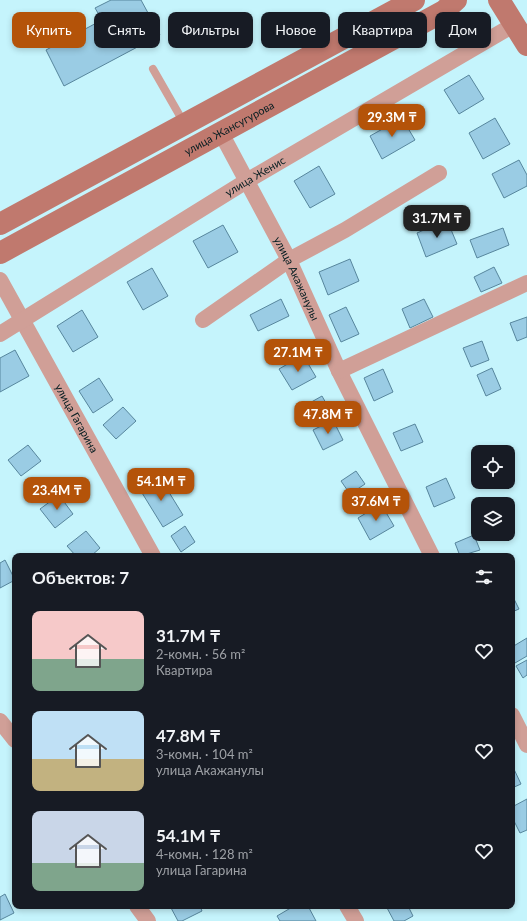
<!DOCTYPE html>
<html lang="ru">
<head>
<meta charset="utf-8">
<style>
  body { margin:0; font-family:Lato,sans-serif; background:#20242c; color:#f1f3f6; height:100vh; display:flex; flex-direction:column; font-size:15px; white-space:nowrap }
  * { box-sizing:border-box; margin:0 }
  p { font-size:13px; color:#9ea1a6 }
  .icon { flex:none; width:22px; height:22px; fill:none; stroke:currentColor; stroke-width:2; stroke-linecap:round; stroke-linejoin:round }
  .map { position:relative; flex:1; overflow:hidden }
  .sheet { position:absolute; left:12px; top:553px; width:503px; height:356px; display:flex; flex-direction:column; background:#171b24; border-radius:8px; box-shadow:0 2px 6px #0003 }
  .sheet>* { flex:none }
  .top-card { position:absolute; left:12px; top:12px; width:503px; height:36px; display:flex; gap:8px }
  .controls { position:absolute; left:471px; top:445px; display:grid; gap:8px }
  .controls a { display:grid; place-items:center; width:44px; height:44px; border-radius:8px; background:#171b24; box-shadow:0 2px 6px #0003; font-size:20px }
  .price { position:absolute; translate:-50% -34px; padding:0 9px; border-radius:8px; background:#b45309; color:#fff; font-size:13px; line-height:26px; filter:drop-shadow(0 1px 2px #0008) }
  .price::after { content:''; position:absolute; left:50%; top:24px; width:12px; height:9px; margin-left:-6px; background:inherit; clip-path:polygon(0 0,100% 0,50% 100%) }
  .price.current { background:#222; color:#fff }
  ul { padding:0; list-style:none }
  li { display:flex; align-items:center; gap:12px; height:100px; padding:0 20px }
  li span { display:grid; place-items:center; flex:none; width:112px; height:80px; border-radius:8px; color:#555 }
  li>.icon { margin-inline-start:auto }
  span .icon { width:48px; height:48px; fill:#fffc; stroke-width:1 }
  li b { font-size:17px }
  h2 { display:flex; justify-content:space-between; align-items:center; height:48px; padding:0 20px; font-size:17px }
  .tag { padding:0 14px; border-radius:8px; background:#171b24; box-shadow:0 2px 6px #0003; font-size:14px; line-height:36px }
  .tag.current { background:#b45309; color:#fff }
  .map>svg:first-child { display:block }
  .building { fill:#9acce4; stroke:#57869d }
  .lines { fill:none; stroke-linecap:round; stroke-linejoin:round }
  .service { stroke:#d09f97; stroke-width:8 }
  .minor { stroke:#d09f97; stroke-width:16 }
  .secondary { stroke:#c0796e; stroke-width:22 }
  .labels { text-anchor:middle; stroke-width:3; stroke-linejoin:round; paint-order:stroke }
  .street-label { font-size:11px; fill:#051d21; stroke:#fff }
</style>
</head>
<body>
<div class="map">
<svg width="527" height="921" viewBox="0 0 527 921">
  <rect width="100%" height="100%" fill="#c5f4fc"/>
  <g class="building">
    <polygon points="111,0 141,0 160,35 64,86 46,50 102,20 95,8"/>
    <polygon points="469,75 484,99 459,114 444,90"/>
    <polygon points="402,118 415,140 382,159 370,136"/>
    <polygon points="495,118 510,144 483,159 469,133"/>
    <polygon points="519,160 527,175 527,186 504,198 492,174"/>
    <polygon points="319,166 335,194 310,208 294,181"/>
    <polygon points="447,220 457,244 426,257 417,233"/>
    <polygon points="223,225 238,252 208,268 193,241"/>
    <polygon points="503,228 509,245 477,258 470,240"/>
    <polygon points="350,259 359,281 328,295 319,272"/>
    <polygon points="494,267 502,283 481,292 474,277"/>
    <polygon points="152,268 168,296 143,310 127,282"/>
    <polygon points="281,299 289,316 258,331 250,315"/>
    <polygon points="424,299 433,317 410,328 402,309"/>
    <polygon points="346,307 359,334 341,342 329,315"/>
    <polygon points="82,310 98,337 73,352 57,326"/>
    <polygon points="527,317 527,337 517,341 510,323"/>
    <polygon points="482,341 489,360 471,367 463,348"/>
    <polygon points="15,350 29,376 0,392 0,358"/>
    <polygon points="303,355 316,377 292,390 279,369"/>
    <polygon points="492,368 501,389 486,396 477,375"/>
    <polygon points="383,369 393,392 374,401 364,378"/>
    <polygon points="99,378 113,400 93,413 79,391"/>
    <polygon points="322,396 331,412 308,425 299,409"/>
    <polygon points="123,407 136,421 116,439 103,425"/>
    <polygon points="333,420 343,440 323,450 313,430"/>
    <polygon points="415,424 423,442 401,451 393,433"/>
    <polygon points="28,445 41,461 21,476 8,460"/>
    <polygon points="356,471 365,484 350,494 341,481"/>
    <polygon points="159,476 183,515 163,527 139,488"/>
    <polygon points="446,478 455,498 434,507 426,487"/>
    <polygon points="59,495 73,514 55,528 40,509"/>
    <polygon points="381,504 394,526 370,540 358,518"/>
    <polygon points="185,526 195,542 181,552 171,536"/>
    <polygon points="86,531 100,548 91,556 76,556 67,546"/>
    <polygon points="474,535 480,550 460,556 455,543"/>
    <polygon points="5,560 15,580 0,588 0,563"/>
    <polygon points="512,595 519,609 512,612"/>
    <polygon points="527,638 527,656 515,663 512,658 512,647"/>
    <polygon points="527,660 527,675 523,678 516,666"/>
    <polygon points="512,765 521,784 512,788"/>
    <polygon points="527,799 527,830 520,833 512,817 512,807"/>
    <polygon points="5,894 14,913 0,920 0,897"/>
    <polygon points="170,906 200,906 202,911 182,921 178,921"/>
    <polygon points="294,906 308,906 316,921 280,921 277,916"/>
    <polygon points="386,906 408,906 413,916 404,921 394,921"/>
  </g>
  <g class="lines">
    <polyline class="service" points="153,69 184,123"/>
    <g class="minor">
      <path id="s1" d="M221,133L289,260L339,371L432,556"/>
      <path id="s2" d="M0,280L153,556"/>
      <polyline points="203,320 289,260 345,230 439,173"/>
      <path id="s3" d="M0,334L245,182L515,24"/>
      <polyline points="339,371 527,283"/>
      <polyline points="512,715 527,745"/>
      <polyline points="0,721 15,740"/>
      <polyline points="137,906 148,921"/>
      <polyline points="347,906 356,921"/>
    </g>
    <g class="secondary">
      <polyline points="499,0 527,45"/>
      <polyline points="0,224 414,0"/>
      <path id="s4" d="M0,253L444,11L456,0"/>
    </g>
  </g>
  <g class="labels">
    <g class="street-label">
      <text dy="4" stroke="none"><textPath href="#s4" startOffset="261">улица Жансугурова</textPath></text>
      <text dy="4" stroke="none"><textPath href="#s3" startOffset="300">улица Женис</textPath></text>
      <text dy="4" stroke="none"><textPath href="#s1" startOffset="164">улица Акажанулы</textPath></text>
      <text dy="4" stroke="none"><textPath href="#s2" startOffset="158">улица Гагарина</textPath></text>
    </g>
  </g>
</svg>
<div class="controls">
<a><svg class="icon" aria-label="locate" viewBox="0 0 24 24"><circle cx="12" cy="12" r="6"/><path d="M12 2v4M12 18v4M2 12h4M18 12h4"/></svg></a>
<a><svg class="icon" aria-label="layers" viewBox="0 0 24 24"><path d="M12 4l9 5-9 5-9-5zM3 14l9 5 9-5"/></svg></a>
</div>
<b class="price" style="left:392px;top:138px">29.3M ₸</b>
<b class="price current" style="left:437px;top:239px">31.7M ₸</b>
<b class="price" style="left:298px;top:373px">27.1M ₸</b>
<b class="price" style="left:328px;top:435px">47.8M ₸</b>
<b class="price" style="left:161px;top:502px">54.1M ₸</b>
<b class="price" style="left:57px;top:511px">23.4M ₸</b>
<b class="price" style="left:376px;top:522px">37.6M ₸</b>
<div class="top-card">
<a class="tag current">Купить</a>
<a class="tag">Снять</a>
<a class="tag">Фильтры</a>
<a class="tag">Новое</a>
<a class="tag">Квартира</a>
<a class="tag">Дом</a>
</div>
<section class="sheet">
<h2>Объектов: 7<svg class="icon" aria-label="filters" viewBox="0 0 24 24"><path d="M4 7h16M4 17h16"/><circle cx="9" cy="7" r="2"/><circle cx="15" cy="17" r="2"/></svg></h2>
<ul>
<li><span style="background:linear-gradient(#f6c9c9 60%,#7fa58c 0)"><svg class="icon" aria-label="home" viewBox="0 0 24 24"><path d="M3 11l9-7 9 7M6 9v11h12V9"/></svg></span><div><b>31.7M ₸</b><p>2-комн. · 56 m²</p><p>Квартира</p></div><svg class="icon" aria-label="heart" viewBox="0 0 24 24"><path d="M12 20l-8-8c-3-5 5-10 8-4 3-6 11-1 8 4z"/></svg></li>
<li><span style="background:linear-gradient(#bfe0f5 60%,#c2b280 0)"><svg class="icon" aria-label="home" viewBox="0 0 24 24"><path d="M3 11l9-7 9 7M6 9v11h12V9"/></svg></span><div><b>47.8M ₸</b><p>3-комн. · 104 m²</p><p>улица Акажанулы</p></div><svg class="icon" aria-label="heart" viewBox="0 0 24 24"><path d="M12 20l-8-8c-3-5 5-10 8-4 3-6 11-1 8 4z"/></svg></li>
<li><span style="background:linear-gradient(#c9d6e8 65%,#7fa58c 0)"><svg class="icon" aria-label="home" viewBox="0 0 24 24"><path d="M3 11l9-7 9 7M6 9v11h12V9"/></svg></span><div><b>54.1M ₸</b><p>4-комн. · 128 m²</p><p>улица Гагарина</p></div><svg class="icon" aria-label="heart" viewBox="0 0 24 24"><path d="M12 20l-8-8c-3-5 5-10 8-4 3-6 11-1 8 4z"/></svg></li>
</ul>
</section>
</div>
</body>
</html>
